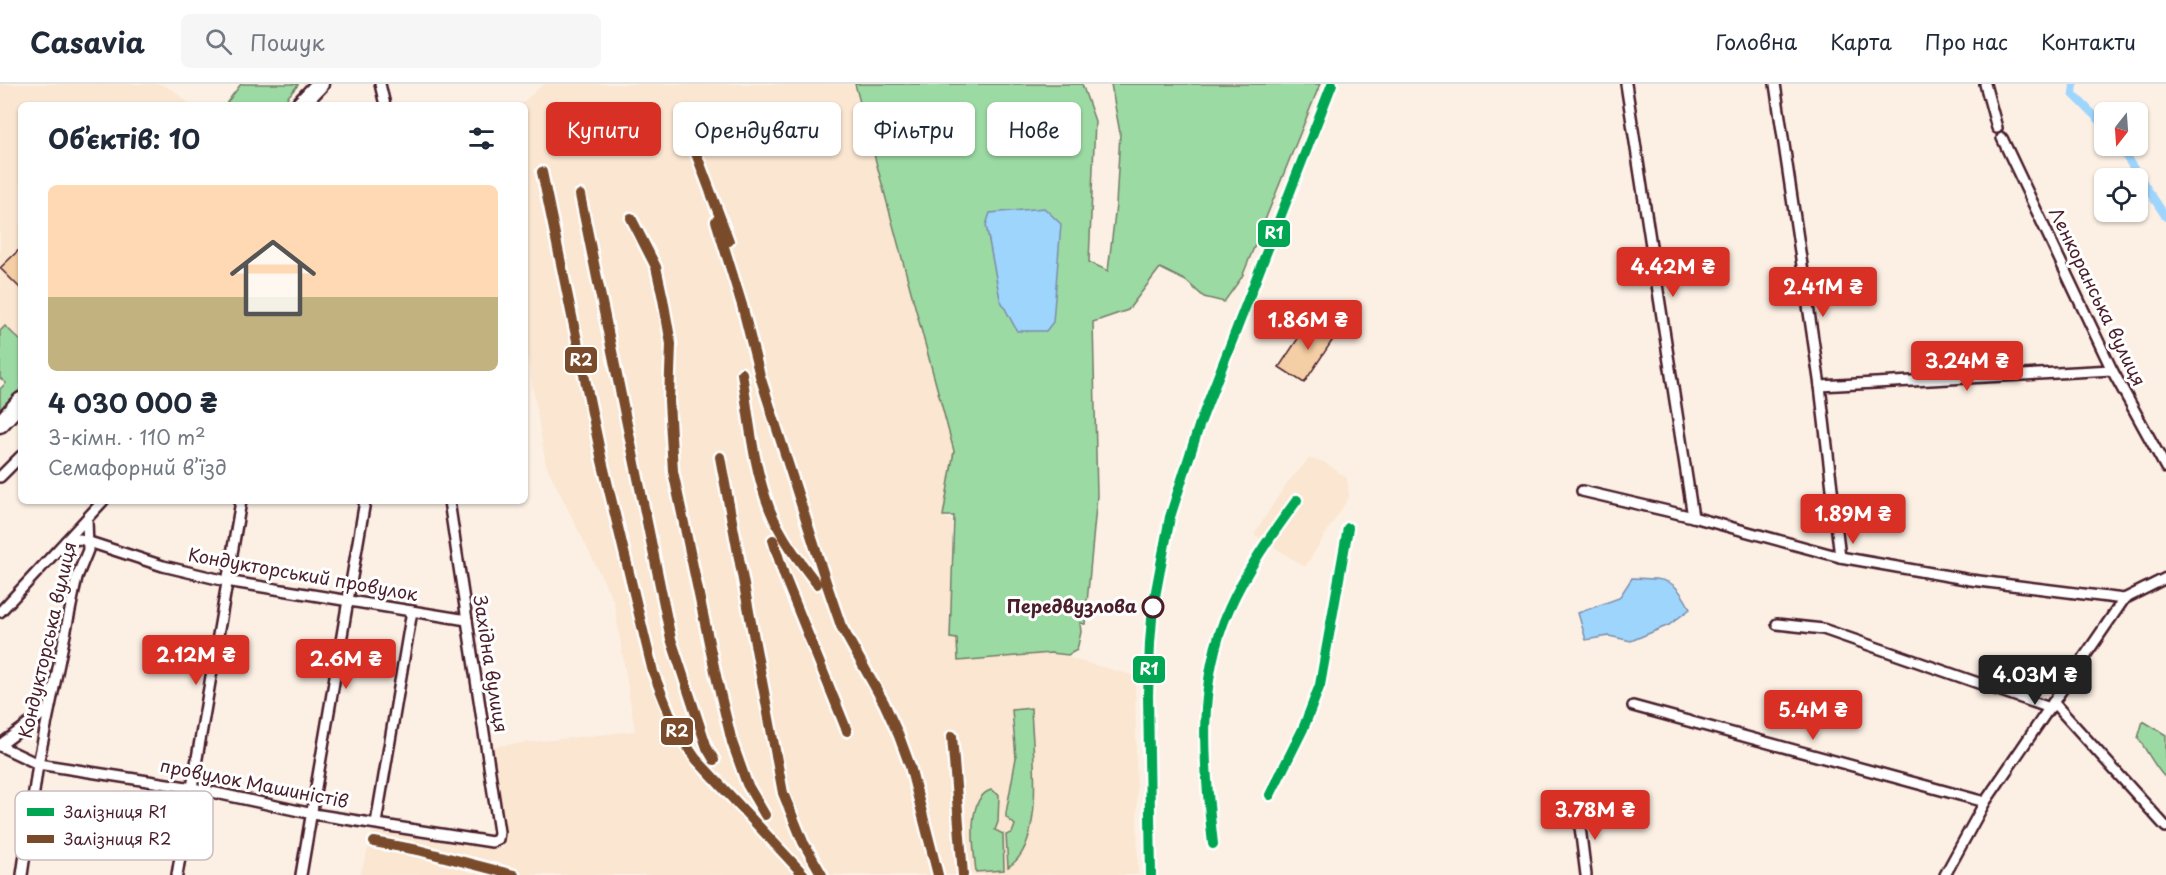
<!DOCTYPE html>
<html lang="uk">
<head>
<meta charset="utf-8">
<style>
  body { margin:0; font-family:"Playpen Sans",sans-serif; background:#f6f6f7; color:#1f2937; height:100vh; display:flex; flex-direction:column; font-size:22px; white-space:nowrap }
  * { box-sizing:border-box; margin:0 }
  p { font-size:20px; color:#747a83 }
  .icon { flex:none; width:33px; height:33px; fill:none; stroke:currentColor; stroke-width:2; stroke-linecap:round; stroke-linejoin:round }
  .map { position:relative; flex:1; overflow:hidden }
  .side { position:absolute; left:18px; top:18px; width:510px; height:402px; display:flex; flex-direction:column; background:#fff; border-radius:9px; box-shadow:0 2px 4px #0004 }
  .side>* { flex:none }
  .top-card { position:absolute; left:546px; top:18px; width:570px; height:54px; display:flex; gap:12px }
  .needle { width:39px; rotate:197deg }
  .fabs { position:absolute; left:2094px; top:18px; display:grid; gap:12px }
  .fabs a { display:grid; place-items:center; width:54px; height:54px; border-radius:9px; background:#fff; box-shadow:0 2px 4px #0004; font-size:30px }
  .price { position:absolute; translate:-50% -51px; padding:0 14px; border-radius:6px; background:#d93025; color:#fff; font-size:20px; line-height:39px; filter:drop-shadow(0 2px 3px #0008) }
  .price::after { content:''; position:absolute; left:50%; top:36px; width:18px; height:14px; margin-left:-9px; background:inherit; clip-path:polygon(0 0,100% 0,50% 100%) }
  .price.on { background:#222; color:#fff }
  ul { padding:0; list-style:none }
  li { display:grid; align-content:center; gap:12px; height:318px; padding:0 30px }
  li span { display:grid; place-items:center; height:186px; border-radius:9px; color:#555 }
  li>.icon { margin-inline-start:auto }
  span .icon { width:108px; height:108px; fill:#fffc; stroke-width:1 }
  li b { font-size:26px }
  h2 { display:flex; justify-content:space-between; align-items:center; height:72px; padding:0 30px; font-size:26px }
  .tag { padding:0 21px; border-radius:9px; background:#fff; box-shadow:0 2px 4px #0004; font-size:21px; line-height:54px }
  .tag.on { background:#d93025; color:#fff }
  header { display:flex; align-items:center; gap:36px; box-sizing:border-box; height:84px; padding:0 30px; background:#fff; border-bottom:2px solid #e0e1e3 }
  header strong { font-size:28px }
  nav { display:flex; gap:33px; margin-inline-start:auto; font-size:21px }
  .search { width:420px; height:54px; background:#f6f6f7; display:flex; align-items:center; gap:15px; box-sizing:border-box; padding:0 21px; border-radius:9px; color:#747a83; font-size:22px }
  .map>svg:first-child { display:block }
  .built { fill:#fae6d1 }
  .green { fill:#9bdaa3; stroke:#727c67; stroke-width:1.5 }
  .water { fill:#9ed5fd; stroke:#7c8ca9; stroke-width:1.5 }
  .lines { fill:none; stroke-linecap:round; stroke-linejoin:round }
  .canal { stroke:#9ed5fd; stroke-width:8 }
  .building { fill:#f4cea4; stroke:#4a1f2b; stroke-width:1.5 }
  .street-casing { stroke:#4a1f2b; stroke-width:14 }
  .highway-casing { stroke:#4a1f2b; stroke-width:21 }
  .street { stroke:#fff; stroke-width:9 }
  .highway { stroke:#fff; stroke-width:16 }
  .rail-1-casing { stroke:#fff; stroke-width:15 }
  .rail-2-casing { stroke:#fff; stroke-width:15 }
  .rail-1 { stroke:#00a651; stroke-width:10 }
  .rail-2 { stroke:#7a4b2a; stroke-width:10 }
  .stop-dot { fill:#fff; stroke:#4a1f2b; stroke-width:3 }
  .labels { text-anchor:middle; stroke-width:6; stroke-linejoin:round; paint-order:stroke }
  .street-label { font-size:18px; fill:#4a1f2b; stroke:#fff }
  .stop-label { font-size:18px; font-weight:bold; fill:#4a1f2b; stroke:#fff; text-anchor:end }
  .key { fill:#fff; stroke:#c9bcbf; stroke-width:1.5 }
  .key-label { font-size:16px; fill:#4a1f2b }
  .line-badge { stroke:#fff; stroke-width:2 }
  .badge-label { font-size:16px; text-anchor:middle; font-weight:bold; fill:#fff }
</style>
</head>
<body>
<header>
<strong>Casavia</strong>
<div class="search"><svg class="icon" aria-label="search" viewBox="0 0 24 24"><circle cx="10" cy="10" r="6"/><path d="M15 15l6 6"/></svg>Пошук</div>
<nav><a>Головна</a><a>Карта</a><a>Про нас</a><a>Контакти</a></nav>
</header>
<div class="map">
<svg width="2166" height="791" viewBox="0 0 2166 791">
  <rect width="100%" height="100%" fill="#fcf0e4"/>
  <filter id="ink" filterUnits="userSpaceOnUse"><feTurbulence type="fractalNoise" baseFrequency=".0167" numOctaves="2"/><feDisplacementMap in="SourceGraphic" scale="12" xChannelSelector="R" yChannelSelector="G"/><feConvolveMatrix kernelMatrix="1 2 1 2 8 2 1 2 1" color-interpolation-filters="sRGB"/></filter>
  <g filter="url(#ink)">
    <g class="built">
      <polygon points="0,0 160,0 173,6 191,21 21,21 21,258 5,243 0,247"/>
      <polygon points="544,0 854,0 954,367 945,434 952,436 950,554 957,555 958,576 1051,569 1135,592 1138,791 360,791 374,745 503,764 486,663 635,647 614,518 546,381 525,259 525,21 520,21"/>
      <polygon points="1309,375 1324,378 1347,394 1349,413 1305,483 1254,450 1287,399"/>
    </g>
    <g class="green">
      <polygon points="241,0 298,0 298,1 281,21 225,21"/>
      <polygon points="855,0 1082,0 1095,37 1089,178 1108,187 1116,121 1120,49 1111,0 1320,0 1242,193 1224,218 1204,213 1186,197 1160,184 1128,226 1093,238 1097,412 1085,540 1080,539 1081,548 1077,566 1068,571 1051,569 958,577 957,555 950,554 954,432 943,432 954,367"/>
      <polygon points="5,242 21,257 21,304 0,327 0,305 6,299 0,294 0,247"/>
      <path d="M1031,624C1032,664 1047,761 1008,783L1006,751L1012,749L1015,741L1006,733V729L1016,674L1012,626Z"/>
      <path d="M2143,637L2166,651V694C2157,687 2146,665 2138,654Z"/>
      <path d="M991,706L999,711L998,738L995,746L1003,750L1004,786L976,788C974,767 965,714 991,706Z"/>
    </g>
    <g class="water">
      <polygon points="1044,124 1061,140 1053,238 1046,247 1017,247 1000,215 986,141 990,129"/>
      <path d="M1632,494C1665,495 1675,493 1690,525L1669,541L1631,557L1609,552L1586,556L1578,529L1619,514Z"/>
    </g>
    <g class="lines">
      <g class="canal">
        <polyline points="2074,0 2073,10 2104,41"/>
        <polyline points="2119,62 2166,133"/>
      </g>
    </g>
    <g class="building">
      <polygon points="21,164 21,205 0,184"/>
      <polygon points="1311,235 1336,251 1304,299 1279,283"/>
    </g>
    <g class="lines">
      <g class="street-casing">
        <g id="street">
          <polyline points="380,0 385,21"/>
          <polyline points="1626,0 1693,433"/>
          <polyline points="1775,0 1820,302 1840,473"/>
          <polyline points="1985,0 1997,44"/>
          <polyline points="2002,54 2112,286 2166,384"/>
          <polyline points="1820,302 2112,286"/>
          <polyline points="0,393 21,372"/>
          <polyline points="1582,407 1693,433 1840,473 1971,496 2124,515"/>
          <polyline points="66,457 80,455 163,482 226,497 467,536"/>
          <polyline points="0,528 103,417"/>
          <polyline points="1777,540 1823,545 2050,624"/>
          <polyline points="2053,618 2166,743"/>
          <polyline points="1633,622 1985,718"/>
          <polyline points="0,661 49,625"/>
          <polyline points="0,662 38,680 193,704 313,730 492,758 498,755 499,748 449,417"/>
          <polyline points="1578,727 1586,791"/>
          <polyline points="376,739 412,527"/>
          <polyline points="22,791 38,680 77,493 88,466 87,435"/>
          <polyline points="177,791 241,417"/>
          <polyline points="301,791 365,417"/>
          <polyline points="1945,791 1985,718 2124,515 2166,494"/>
        </g>
      </g>
      <g class="highway-casing">
        <g id="highway">
          <polyline points="300,21 320,0"/>
          <polyline points="0,340 21,317"/>
        </g>
      </g>
      <use href="#street" class="street"/>
      <use href="#highway" class="highway"/>
      <g class="rail-1-casing">
        <g id="rail-1">
          <polyline points="1270,711 1303,645 1320,601 1348,444"/>
          <path d="M1213,760C1204,681 1196,599 1229,525C1246,486 1272,450 1297,416"/>
          <polyline points="1151,791 1148,611 1150,559 1153,523 1170,433 1200,339 1332,0"/>
        </g>
      </g>
      <g class="rail-2-casing">
        <g id="rail-2">
          <polyline points="691,56 729,157"/>
          <polyline points="542,88 602,377 653,588 676,646 696,675 804,791"/>
          <polyline points="580,111 671,555 707,664 714,676"/>
          <polyline points="631,134 656,183 663,215 671,260 669,317 673,387 716,592 732,658 747,700 765,731"/>
          <polyline points="716,137 742,221 760,292 827,501 841,542 884,619 899,652 910,682 938,791"/>
          <path d="M742,289C749,334 753,383 770,426C781,453 799,477 817,500"/>
          <polyline points="720,373 783,709 803,758 822,791"/>
          <polyline points="773,456 784,491 847,647"/>
          <polyline points="952,652 963,791"/>
          <polyline points="374,758 418,766 514,791"/>
        </g>
      </g>
      <use href="#rail-1" class="rail-1"/>
      <use href="#rail-2" class="rail-2"/>
    </g>
  </g>
  <circle class="stop-dot" cx="1153" cy="523" r="10"/>
  <g class="labels">
    <g class="street-label">
      <text transform="translate(2097 213) rotate(64)" y="6">Ленкоранська вулиця</text>
      <text transform="translate(303 491) rotate(10)" y="6">Кондукторський провулок</text>
      <text transform="translate(48 556) rotate(-77)" y="6">Кондукторська вулиця</text>
      <text transform="translate(490 580) rotate(81)" y="6">Західна вулиця</text>
      <text transform="translate(254 700) rotate(11)" y="6">провулок Машиністів</text>
    </g>
    <g class="stop-label">
      <text x="1137" y="529">Передвузлова</text>
    </g>
  </g>
  <rect x="15" y="707" width="198" height="69" rx="9" class="key"/>
  <rect x="27" y="724" width="27" height="8" fill="#00a651"/>
  <rect x="27" y="751" width="27" height="8" fill="#7a4b2a"/>
  <g class="key-label">
    <text x="64" y="734">Залізниця R1</text>
    <text x="64" y="761">Залізниця R2</text>
  </g>
  <g class="line-badge">
    <rect x="1257" y="135" width="34" height="29" rx="6" fill="#00a651"/>
    <rect x="564" y="262" width="34" height="28" rx="6" fill="#7a4b2a"/>
    <rect x="1132" y="571" width="34" height="29" rx="6" fill="#00a651"/>
    <rect x="660" y="633" width="34" height="29" rx="6" fill="#7a4b2a"/>
  </g>
  <g class="badge-label">
    <text x="1274" y="155">R1</text>
    <text x="581" y="282">R2</text>
    <text x="1149" y="591">R1</text>
    <text x="677" y="653">R2</text>
  </g>
</svg>
<div class="fabs">
<a><svg class="needle" viewBox="-14 -14 28 28"><path d="M0-13l5 13h-10z" fill="#e53935"/><path d="M0 13l5-13h-10z" fill="#747a83"/></svg></a>
<a><svg class="icon" aria-label="locate" viewBox="0 0 24 24"><circle cx="12" cy="12" r="6"/><path d="M12 2v4M12 18v4M2 12h4M18 12h4"/></svg></a>
</div>
<b class="price" style="left:1673px;top:214px">4.42M ₴</b>
<b class="price" style="left:1823px;top:234px">2.41M ₴</b>
<b class="price" style="left:1308px;top:267px">1.86M ₴</b>
<b class="price" style="left:1967px;top:308px">3.24M ₴</b>
<b class="price" style="left:1853px;top:461px">1.89M ₴</b>
<b class="price" style="left:196px;top:602px">2.12M ₴</b>
<b class="price" style="left:346px;top:606px">2.6M ₴</b>
<b class="price on" style="left:2035px;top:622px">4.03M ₴</b>
<b class="price" style="left:1813px;top:657px">5.4M ₴</b>
<b class="price" style="left:1595px;top:757px">3.78M ₴</b>
<div class="top-card">
<a class="tag on">Купити</a>
<a class="tag">Орендувати</a>
<a class="tag">Фільтри</a>
<a class="tag">Нове</a>
</div>
<section class="side">
<h2>Об’єктів: 10<svg class="icon" aria-label="filters" viewBox="0 0 24 24"><path d="M4 7h16M4 17h16"/><circle cx="9" cy="7" r="2"/><circle cx="15" cy="17" r="2"/></svg></h2>
<ul>
<li><span style="background:linear-gradient(#ffd9b3 60%,#c2b280 0)"><svg class="icon" aria-label="home" viewBox="0 0 24 24"><path d="M3 11l9-7 9 7M6 9v11h12V9"/></svg></span><div><b>4 030 000 ₴</b><p>3-кімн. · 110 m²</p><p>Семафорний в’їзд</p></div></li>
</ul>
</section>
</div>
</body>
</html>
